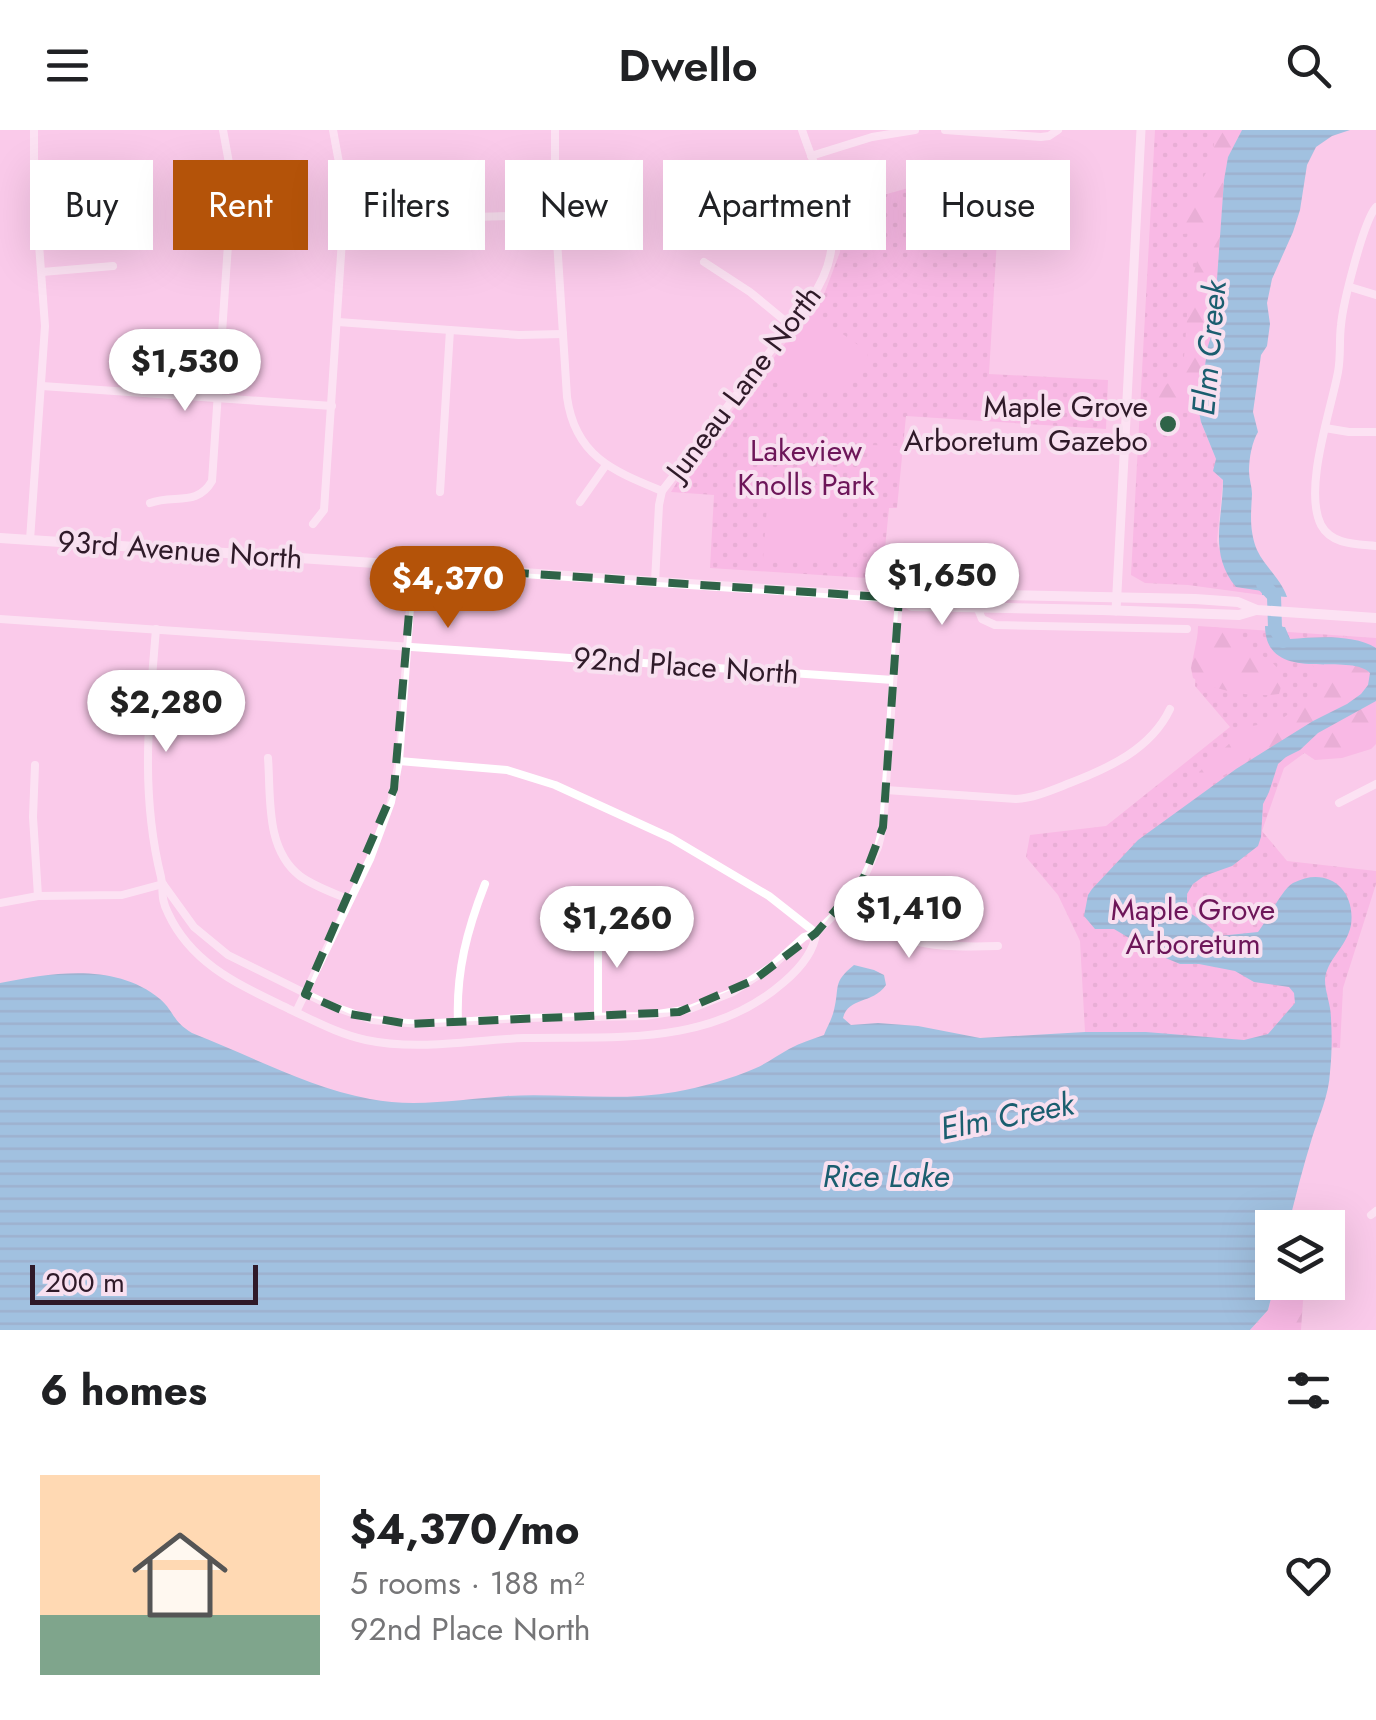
<!DOCTYPE html>
<html lang="en">
<head>
<meta charset="utf-8">
<style>
  body { margin:0; font-family:Jost,sans-serif; background:#f6f6f6; color:#202124; height:100vh; display:flex; flex-direction:column; font-size:38px; white-space:nowrap }
  * { box-sizing:border-box; margin:0 }
  p { font-size:32px; color:#757577 }
  .icon { flex:none; width:55px; height:55px; fill:none; stroke:currentColor; stroke-width:2; stroke-linecap:round; stroke-linejoin:round }
  .map { position:relative; height:1200px; overflow:hidden }
  .panel { display:flex; flex-direction:column; background:#fff; flex:1 }
  .panel>* { flex:none }
  .top-card { position:absolute; left:30px; top:30px; width:1318px; height:90px; display:flex; gap:20px }
  .fabs { position:absolute; left:1255px; top:1080px; display:grid; gap:20px }
  .fabs a { display:grid; place-items:center; width:90px; height:90px; border-radius:0px; background:#fff; box-shadow:0 10px 40px #0002; font-size:50px }
  .scale { position:absolute; left:30px; bottom:25px; width:228px; box-sizing:border-box; padding-left:10px; border:5px solid #2f1a29; border-top:0; font-size:28px; line-height:35px; white-space:nowrap; color:#2f1a29; -webkit-text-stroke:8px #f8e0f0; paint-order:stroke }
  .price { position:absolute; translate:-50% -85px; padding:0 22px; border-radius:35px; background:#fff; color:#222; font-size:32px; line-height:65px; filter:drop-shadow(0 2px 5px #0008) }
  .price::after { content:''; position:absolute; left:50%; top:60px; width:30px; height:22px; margin-left:-15px; background:inherit; clip-path:polygon(0 0,100% 0,50% 100%) }
  .price.on { background:#b45309; color:#fff }
  ul { padding:0; list-style:none }
  li { display:flex; align-items:center; gap:30px; height:250px; padding:0 40px }
  li span { display:grid; place-items:center; flex:none; width:280px; height:200px; border-radius:0px; color:#555 }
  li>.icon { margin-inline-start:auto }
  span .icon { width:120px; height:120px; fill:#fffc; stroke-width:1 }
  li b { font-size:42px }
  h2 { display:flex; justify-content:space-between; align-items:center; height:120px; padding:0 40px; font-size:42px }
  .pill { padding:0 35px; border-radius:0px; background:#fff; box-shadow:0 10px 40px #0002; font-size:35px; line-height:90px }
  .pill.on { background:#b45309; color:#fff }
  header { display:flex; justify-content:space-between; align-items:center; height:130px; padding:0 40px; background:#fff; font-size:45px; font-weight:600 }
  .map>svg:first-child { display:block }
  .green { fill:url(#green-dots) }
  .forest { fill:url(#forest-firs) }
  .pitch { fill:#f9a5df }
  .water { fill:url(#water-rules) }
  .lines { fill:none; stroke-linecap:round; stroke-linejoin:round }
  .river { stroke:#36b6d6; stroke-width:14 }
  .minor { stroke:#fff; stroke-width:8 }
  .tertiary { stroke:#fff; stroke-width:9 }
  .secondary { stroke:#fff; stroke-width:10 }
  .marked { fill:none; stroke:#2f6348; stroke-width:8; stroke-dasharray:20 12; stroke-linejoin:round }
  .poi-dot { fill:#2f6348; stroke:#f8e0f0; stroke-width:4 }
  .labels { text-anchor:middle; stroke-width:8; stroke-linejoin:round; paint-order:stroke }
  .street-label { font-size:30px; fill:#2f1a29; stroke:#f8e0f0 }
  .poi-label { font-size:30px; fill:#2f1a29; stroke:#f8e0f0; text-anchor:end }
  .park-label { font-size:30px; fill:#6d1659; stroke:#f8e0f0 }
  .water-label { font-size:32px; font-style:italic; fill:#1b5e6f; stroke:#f8e0f0 }
</style>
</head>
<body>
<header><svg class="icon" aria-label="menu" viewBox="0 0 24 24"><path d="M4 6h16M4 12h16M4 18h16"/></svg>Dwello<svg class="icon" aria-label="search" viewBox="0 0 24 24"><circle cx="10" cy="10" r="6"/><path d="M15 15l6 6"/></svg></header>
<div class="map">
<svg width="1376" height="1200" viewBox="0 0 1376 1200">
  <defs>
    <pattern id="green-dots" width="8" height="8" patternUnits="userSpaceOnUse" patternTransform="scale(2.5)"><rect width="8" height="8" fill="#f9a5df"/><path d="M2 2h.1M6 6h.1" fill="none" stroke="#d68dbf" stroke-width="1.8" stroke-linecap="round"/></pattern>
    <pattern id="forest-firs" width="22" height="20" patternUnits="userSpaceOnUse" patternTransform="scale(2.5)"><rect width="22" height="20" fill="#f9a5df"/><path d="M5 1l3.5 6h-7zM16 11l3.5 6h-7z" fill="#d68dbf"/></pattern>
    <pattern id="water-rules" width="6" height="5" patternUnits="userSpaceOnUse" patternTransform="scale(2.5)"><rect width="6" height="5" fill="#36b6d6"/><path d="M0 2.5h6" fill="none" stroke="#2e93ae"/></pattern>
  </defs>
  <rect width="100%" height="100%" fill="#facaea"/>
  <g class="green">
    <path d="M1155,0H1242L1228,27L1224,50L1217,149L1220,179L1208,216L1204,240L1201,292L1216,329L1218,346L1223,350L1217,411C1221,436 1244,447 1262,461V465L1188,455L1145,453L1131,445Z"/>
    <polygon points="926,53 1000,59 989,244 1108,250 1106,299 906,286 897,378 889,378 882,449 710,438 714,365 671,362 679,349 825,162 840,122 841,101 837,78"/>
    <polygon points="1198,496 1376,508 1376,581 1314,616 1284,638 1262,701 1287,731 1376,741 1376,754 1343,858 1340,918 1185,911 1085,902 1080,811 1058,765 1026,727 1030,705 1106,696 1230,597 1195,556"/>
  </g>
  <g class="forest">
    <polygon points="1216,0 1242,0 1228,27 1224,50 1217,149 1220,179 1208,216 1199,282 1160,284 1148,278 1152,266 1183,241 1189,161 1200,120 1195,103 1182,104 1178,92 1211,34"/>
    <path d="M1215,497L1239,502C1241,505 1247,514 1250,516C1267,532 1289,535 1279,564C1254,568 1215,561 1193,548L1191,538L1198,503Z"/>
    <polygon points="1344,506 1376,510 1376,614 1371,619 1342,628 1315,630 1300,620 1275,616 1198,660 1199,642 1247,597 1279,591 1310,568 1319,553 1312,533"/>
    <polygon points="1275,1153 1310,1153 1303,1171 1301,1200 1250,1200 1268,1180"/>
  </g>
  <g class="pitch">
    <path d="M812,188H820L868,222C867,228 866,234 863,239C851,261 819,268 797,259C787,254 779,245 772,237Z"/>
    <polygon points="870,315 897,316 897,332 870,331"/>
    <polygon points="769,352 844,357 839,432 763,429"/>
  </g>
  <g class="water">
    <path d="M1242,0H1350L1332,6L1316,17L1307,35L1300,80L1293,102L1272,149L1267,173L1270,194L1267,216L1261,225L1253,282L1258,302C1252,312 1249,328 1249,341C1249,349 1252,357 1252,364C1251,384 1249,400 1257,420C1265,437 1281,449 1287,467L1262,465V461L1236,457C1208,423 1223,389 1223,350L1213,341L1216,329L1201,292L1199,282L1200,268L1208,216L1220,179L1217,149L1224,50L1228,27Z"/>
    <path d="M1265,496L1285,497L1290,509C1316,507 1354,504 1376,518V571L1318,603L1300,620L1286,627L1278,634L1269,662L1263,674L1261,707L1258,716L1232,736L1204,746L1193,754L1187,764V781L1205,793L1219,806L1258,802C1267,790 1283,758 1293,753C1327,735 1356,759 1351,795C1347,817 1326,830 1325,850C1325,862 1331,875 1331,888C1332,905 1332,924 1330,942C1329,965 1319,986 1312,1008C1303,1037 1295,1068 1288,1097L1272,1098V1152L1275,1153L1268,1180L1250,1200H0V853C52,843 115,832 160,869C174,881 172,891 192,903C251,926 308,957 370,969C415,978 463,969 507,966C563,963 620,972 675,962C702,957 731,949 756,938C767,933 778,925 789,919C800,913 813,909 824,905C827,897 832,889 834,880C840,856 832,853 854,835L874,840L884,845L886,855C872,875 849,866 843,888L851,895L878,893L918,896L980,908L1085,902H1146L1244,910L1268,904L1295,873L1294,863L1289,857L1254,852L1235,841L1199,834H1180L1156,824L1114,799H1095L1084,786L1088,765L1092,759L1138,710L1236,639L1313,591L1347,574L1361,564L1368,555L1370,543C1349,521 1266,557 1265,496Z"/>
  </g>
  <g class="lines">
    <polyline class="river" points="1263,454 1274,466 1275,498 1283,511"/>
    <g class="minor">
      <path d="M555,0V79L567,267C575,326 613,341 662,361"/>
      <polyline points="945,0 1041,7 1049,6 1058,0"/>
      <polyline points="811,26 872,7 915,0"/>
      <path d="M1376,77C1363,92 1343,174 1341,195C1339,211 1341,227 1338,242C1331,280 1303,359 1321,395C1332,415 1356,414 1376,416"/>
      <polyline points="473,87 556,85"/>
      <polyline points="704,132 750,162 790,195"/>
      <polyline points="42,142 113,136"/>
      <polyline points="1350,157 1376,165"/>
      <polyline points="338,192 519,205 563,204"/>
      <polyline points="42,256 332,276"/>
      <polyline points="1325,298 1349,302 1376,302"/>
      <polyline points="440,362 450,200"/>
      <polyline points="580,372 606,335"/>
      <path d="M150,373C174,364 197,377 212,351L231,70L229,33L223,0"/>
      <polyline points="313,394 324,380 344,80 342,49 333,0"/>
      <polyline points="30,410 45,196 34,46 34,0"/>
      <path d="M655,452L659,375L662,361L810,170C854,108 823,63 802,0"/>
      <polyline points="978,479 982,489 995,495 1187,499"/>
      <polyline points="0,489 893,550"/>
      <path d="M156,499C149,585 140,662 161,747C164,762 160,767 168,783C192,835 240,855 289,879C315,891 338,904 366,910C418,921 472,910 524,908C615,906 710,917 784,852C798,840 814,822 816,803"/>
      <path d="M268,628C271,667 265,719 300,746C315,757 334,763 350,770"/>
      <polyline points="399,631 507,640 555,655 671,708 769,766 816,803"/>
      <polyline points="35,635 33,687 38,766"/>
      <path d="M886,660L1016,669C1034,668 1052,660 1070,653C1109,638 1151,619 1170,579"/>
      <polyline points="1339,673 1376,654"/>
      <polyline points="163,754 194,797 228,825 329,875 372,890 420,894 522,888 645,886 690,879 733,862 772,836 804,807 816,803 845,774 864,747 878,717 883,697 899,468"/>
      <polyline points="0,773 38,766 122,765 163,754"/>
      <path d="M845,774C892,816 937,818 998,816"/>
      <polyline points="598,796 598,887"/>
      <polyline points="296,882 370,729 391,672 399,631 413,436"/>
      <path d="M458,891C456,842 467,800 485,754"/>
      <polyline points="1371,1085 1376,1081"/>
    </g>
    <polyline class="tertiary" points="1116,481 1141,0"/>
    <g class="secondary">
      <polyline points="0,408 899,468 913,463 1195,469 1238,472 1257,480 1376,488"/>
      <polyline points="899,468 912,476 1102,480 1239,485 1256,480"/>
    </g>
  </g>
  <path d="M0 0H1376V1200H0ZM413,436L899,468L883,697L864,747L816,803L754,850L679,882L408,894L350,884L305,864L394,659Z" fill="#facaea" fill-opacity=".55" fill-rule="evenodd"/>
  <path class="marked" d="M413,436L899,468L883,697L864,747L816,803L754,850L679,882L408,894L350,884L305,864L394,659Z"/>
  <circle class="poi-dot" cx="1168" cy="294" r="10"/>
  <g class="labels">
    <g class="street-label">
      <text transform="translate(744 253) rotate(-53)" y="10">Juneau Lane North</text>
      <text transform="translate(180 420) rotate(4)" y="10">93rd Avenue North</text>
      <text transform="translate(686 536) rotate(4)" y="10">92nd Place North</text>
    </g>
    <g class="poi-label">
      <text x="1148" y="287">Maple Grove<tspan x="1148" dy="34">Arboretum Gazebo</tspan></text>
    </g>
    <g class="park-label">
      <text x="806" y="331">Lakeview<tspan x="806" dy="34">Knolls Park</tspan></text>
      <text x="1193" y="790">Maple Grove<tspan x="1193" dy="34">Arboretum</tspan></text>
    </g>
    <g class="water-label">
      <text transform="translate(1209 218) rotate(-85)" y="11">Elm Creek</text>
      <text transform="translate(1007 986) rotate(-11)" y="11">Elm Creek</text>
      <text x="886" y="1057">Rice Lake</text>
    </g>
  </g>
</svg>
<div class="fabs">
<a><svg class="icon" aria-label="layers" viewBox="0 0 24 24"><path d="M12 4l9 5-9 5-9-5zM3 14l9 5 9-5"/></svg></a>
</div>
<div class="scale">200 m</div>
<b class="price" style="left:185px;top:284px">$1,530</b>
<b class="price" style="left:942px;top:498px">$1,650</b>
<b class="price on" style="left:448px;top:501px">$4,370</b>
<b class="price" style="left:166px;top:625px">$2,280</b>
<b class="price" style="left:909px;top:831px">$1,410</b>
<b class="price" style="left:617px;top:841px">$1,260</b>
<div class="top-card">
<a class="pill">Buy</a>
<a class="pill on">Rent</a>
<a class="pill">Filters</a>
<a class="pill">New</a>
<a class="pill">Apartment</a>
<a class="pill">House</a>
</div>
</div>
<section class="panel">
<h2>6 homes<svg class="icon" aria-label="filters" viewBox="0 0 24 24"><path d="M4 7h16M4 17h16"/><circle cx="9" cy="7" r="2"/><circle cx="15" cy="17" r="2"/></svg></h2>
<ul>
<li><span style="background:linear-gradient(#ffd9b3 70%,#7fa58c 0)"><svg class="icon" aria-label="home" viewBox="0 0 24 24"><path d="M3 11l9-7 9 7M6 9v11h12V9"/></svg></span><div><b>$4,370/mo</b><p>5 rooms · 188 m²</p><p>92nd Place North</p></div><svg class="icon" aria-label="heart" viewBox="0 0 24 24"><path d="M12 20l-8-8c-3-5 5-10 8-4 3-6 11-1 8 4z"/></svg></li>
</ul>
</section>
</body>
</html>
